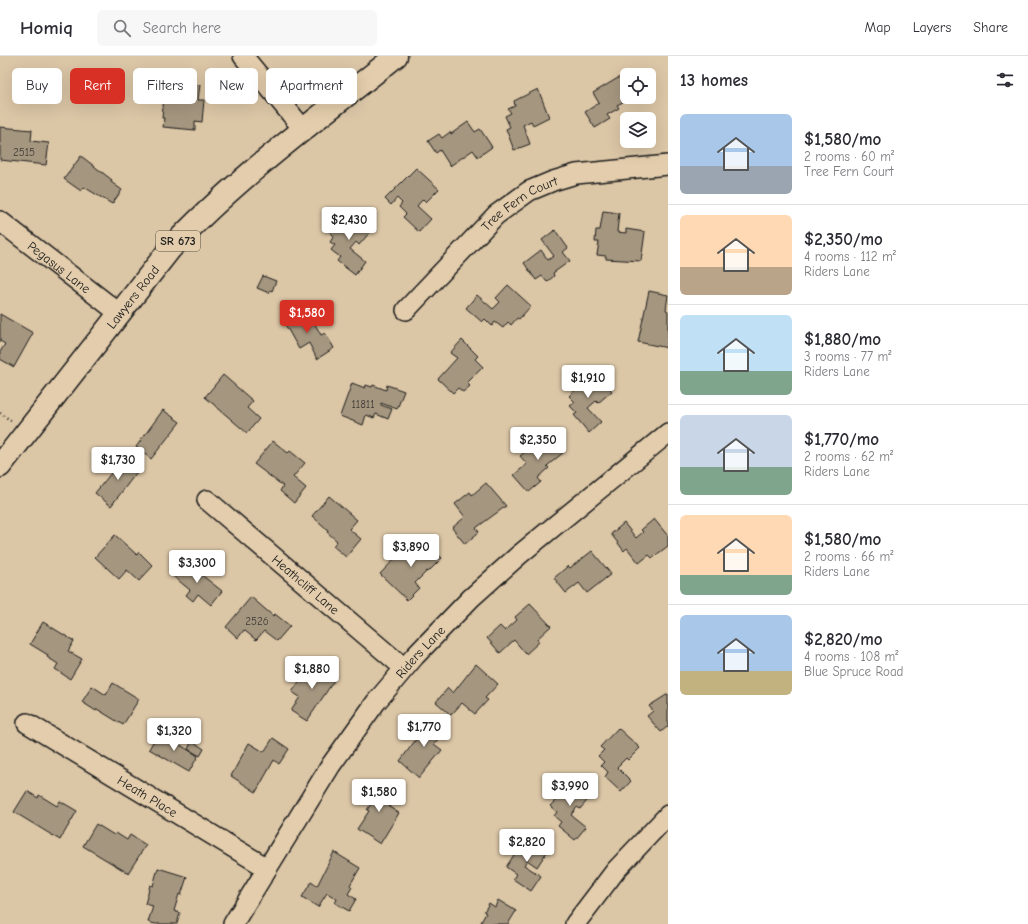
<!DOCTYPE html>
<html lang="en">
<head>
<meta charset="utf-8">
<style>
  body { margin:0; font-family:"Comic Neue",sans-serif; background:#f7f7f7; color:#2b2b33; height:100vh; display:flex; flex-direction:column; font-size:15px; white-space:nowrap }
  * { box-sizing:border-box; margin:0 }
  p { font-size:13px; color:#7c7c81 }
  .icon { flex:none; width:22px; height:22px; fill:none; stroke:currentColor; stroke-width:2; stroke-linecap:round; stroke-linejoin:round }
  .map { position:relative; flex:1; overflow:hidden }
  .details { display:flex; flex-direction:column; background:#fff; width:360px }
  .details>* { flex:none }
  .hud { position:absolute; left:12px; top:12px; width:380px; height:36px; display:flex; gap:8px }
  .controls { position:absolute; left:620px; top:12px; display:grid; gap:8px }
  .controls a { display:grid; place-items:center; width:36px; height:36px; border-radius:6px; background:#fff; box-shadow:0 4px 16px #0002; font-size:20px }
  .price { position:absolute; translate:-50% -34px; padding:0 9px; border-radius:4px; background:#fff; color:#222; font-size:13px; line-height:26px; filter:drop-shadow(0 1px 2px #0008) }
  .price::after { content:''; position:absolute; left:50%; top:24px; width:12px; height:9px; margin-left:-6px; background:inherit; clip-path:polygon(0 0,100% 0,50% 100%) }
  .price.on { background:#d93025; color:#fff }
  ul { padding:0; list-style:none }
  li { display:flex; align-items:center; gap:12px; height:100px; padding:0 12px }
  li+li { border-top:1px solid #e1e1e2 }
  li span { display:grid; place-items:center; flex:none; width:112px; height:80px; border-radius:6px; color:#555 }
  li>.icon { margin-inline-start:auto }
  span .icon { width:48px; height:48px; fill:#fffc; stroke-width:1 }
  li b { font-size:17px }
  h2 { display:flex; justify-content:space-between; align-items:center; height:48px; padding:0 12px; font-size:17px }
  .tag { padding:0 14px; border-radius:6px; background:#fff; box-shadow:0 4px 16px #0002; font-size:14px; line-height:36px }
  .tag.on { background:#d93025; color:#fff }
  header { display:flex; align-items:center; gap:24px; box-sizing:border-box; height:56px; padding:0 20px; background:#fff; border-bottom:1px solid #e1e1e2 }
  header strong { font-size:19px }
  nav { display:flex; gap:22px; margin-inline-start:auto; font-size:14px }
  .search { width:280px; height:36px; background:#f7f7f7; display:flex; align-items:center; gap:10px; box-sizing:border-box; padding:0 14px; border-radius:6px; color:#7c7c81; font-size:15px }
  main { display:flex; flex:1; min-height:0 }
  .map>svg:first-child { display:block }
  .building { fill:#a5967f; stroke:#1c1c1c }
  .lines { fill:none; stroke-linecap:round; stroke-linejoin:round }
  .minor-casing { stroke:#1c1c1c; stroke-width:22 }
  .major-casing { stroke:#1c1c1c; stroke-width:25 }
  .path { stroke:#1c1c1c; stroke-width:2.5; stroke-dasharray:1 3; stroke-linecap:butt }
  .minor { stroke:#e3cdac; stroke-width:19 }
  .major { stroke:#e3cdac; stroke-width:22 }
  .labels { text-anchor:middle; stroke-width:3.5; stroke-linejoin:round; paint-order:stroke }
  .number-label { font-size:11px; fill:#3e3a35 }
  .shield { fill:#e3cdac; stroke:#585147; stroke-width:1 }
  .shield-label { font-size:12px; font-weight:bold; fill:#1c1c1c }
  .street-label { font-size:13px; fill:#1c1c1c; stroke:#e3cdac }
</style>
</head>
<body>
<header>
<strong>Homiq</strong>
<div class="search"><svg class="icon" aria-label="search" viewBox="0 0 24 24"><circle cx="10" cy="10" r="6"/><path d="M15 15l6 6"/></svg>Search here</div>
<nav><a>Map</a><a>Layers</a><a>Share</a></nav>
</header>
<main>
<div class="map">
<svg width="668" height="868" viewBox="0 0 668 868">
  <rect width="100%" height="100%" fill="#dbc6a6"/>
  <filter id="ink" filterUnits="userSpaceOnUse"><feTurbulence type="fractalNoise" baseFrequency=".025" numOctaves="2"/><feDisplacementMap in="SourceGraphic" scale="8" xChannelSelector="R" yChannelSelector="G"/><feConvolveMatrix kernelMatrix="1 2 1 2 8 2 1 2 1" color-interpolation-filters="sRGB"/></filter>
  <g filter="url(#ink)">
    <g class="building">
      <polygon points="623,19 627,26 627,40 621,44 623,46 617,49 619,52 607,59 610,63 595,72 585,56 599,47 593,37"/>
      <polygon points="167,26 200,29 198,44 204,44 202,66 195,65 195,74 163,71 164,62 162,62 164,40 166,41"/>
      <polygon points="538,33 549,61 533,69 531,65 523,69 530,88 514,94 506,73 510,71 505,60 511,57 508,53 515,50 514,45"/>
      <polygon points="468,66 475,76 480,73 492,91 478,101 473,94 450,110 440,94 436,97 428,85 439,78 442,82 450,76 451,78"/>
      <polygon points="0,71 32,74 31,85 49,87 46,109 0,104"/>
      <polygon points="81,100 112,124 111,126 122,134 112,148 84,131 81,135 64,123"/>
      <polygon points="416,112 439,133 426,146 423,143 417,150 431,163 419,176 403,161 406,158 399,151 402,147 397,142 391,149 385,143"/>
      <polygon points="346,155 371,175 359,189 356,186 350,193 365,205 355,219 337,205 340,201 331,194 335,189 330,186 334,180 330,176"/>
      <polygon points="603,155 619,157 617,176 626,177 626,173 645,176 641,205 606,203 606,200 597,199 599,186 595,186 596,174 600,174"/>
      <polygon points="555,174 568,192 563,196 570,205 553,217 554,220 547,226 542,220 536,224 524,207 541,194 548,204 554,200 542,184"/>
      <polygon points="263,220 276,225 272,235 270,234 269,237 257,232"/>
      <polygon points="508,229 531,250 519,263 517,262 511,269 508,266 503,272 495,266 492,270 485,263 482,266 466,252 477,239 493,253 500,246 496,242"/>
      <polygon points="649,235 668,239 666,254 668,255 668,292 638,286"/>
      <polygon points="300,253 307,266 312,263 321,279 325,277 334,292 317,303 309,287 299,293 282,263"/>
      <polygon points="0,258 33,277 14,311 0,303 0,296 5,288 0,285"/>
      <polygon points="462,284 478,300 475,303 483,311 467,327 470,330 463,336 458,332 453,337 438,323 457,302 450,297"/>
      <polygon points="592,313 612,335 598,347 596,345 588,352 601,366 589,377 574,359 577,357 570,350 575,346 569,340 575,334 572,331"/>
      <polygon points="223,319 253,345 247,352 259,363 247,377 205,341"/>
      <polygon points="352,327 365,332 366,329 372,331 373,329 386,334 387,329 404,335 397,353 381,347 381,349 392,353 388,363 376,358 374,362 366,359 363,369 340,360"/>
      <polygon points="163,354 180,366 151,403 136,391"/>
      <polygon points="547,377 564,396 547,410 549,412 538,422 541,426 529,436 514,419 527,408 520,400"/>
      <polygon points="273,385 288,397 290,395 305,407 293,421 306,432 294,447 280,435 283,430 254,408"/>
      <polygon points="125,400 140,412 111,450 95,437"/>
      <polygon points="486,427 506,450 476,472 479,476 465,488 452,472 465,461 455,448 470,436 472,439"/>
      <polygon points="329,440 357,464 349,473 361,483 346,501 333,490 337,485 327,476 328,474 312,460"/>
      <polygon points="654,463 668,480 668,490 652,502 649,499 639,507 627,492 624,495 611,478 624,467 636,482 643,476 641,474"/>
      <polygon points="115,479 137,499 139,496 153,510 139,525 127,514 119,523 95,501"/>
      <polygon points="420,481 442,502 428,516 427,515 415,527 419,532 407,544 380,518 405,492 407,495"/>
      <polygon points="592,495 611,518 587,537 579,527 566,537 554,522 568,510 570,512"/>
      <polygon points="185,506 222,535 211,549 198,538 193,545 186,539 190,534 173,520"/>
      <polygon points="251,541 273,560 275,558 290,570 277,585 264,575 256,584 244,574 238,582 226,571"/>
      <polygon points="530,548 551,570 537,583 539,586 526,598 514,584 500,597 487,582 500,570 505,575 517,564 515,561"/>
      <polygon points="43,566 74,585 68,595 82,603 70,623 55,613 58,608 47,601 48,599 30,588"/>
      <polygon points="313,605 337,620 307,665 291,655 300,641 292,636"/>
      <polygon points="476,608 498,628 485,642 488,644 475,658 462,647 451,659 436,646 448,632 453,637"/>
      <polygon points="113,627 139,643 123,669 97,653 96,655 82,646 92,630 106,639"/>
      <polygon points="668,638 668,670 661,676 647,660 653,655 649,650"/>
      <polygon points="427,660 445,675 434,688 442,694 419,722 400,705 420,678 415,674"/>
      <polygon points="618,672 640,692 628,704 626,702 617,711 631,725 621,736 605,721 608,716 601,709 604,706 598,700 604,694 600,691"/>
      <polygon points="159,676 198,700 189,716 149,693"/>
      <polygon points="273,682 289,693 279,708 274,704 256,736 231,720 249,687 264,696"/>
      <polygon points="192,685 204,693 200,700 188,693"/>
      <polygon points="568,721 591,740 580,753 577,751 571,759 586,771 575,784 558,770 561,766 554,760 557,756 550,750 556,744 552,741"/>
      <polygon points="378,725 398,737 389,751 399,757 380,788 357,773 369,755 367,754 374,743 369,739"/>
      <polygon points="27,735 38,742 39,739 57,750 60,745 77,755 60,784 14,756"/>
      <polygon points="96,768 114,779 116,777 127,784 130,779 146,789 128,817 83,790"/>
      <polygon points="522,783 528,788 531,783 548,794 537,811 527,804 524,809 541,820 531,835 513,823 516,818 506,811 518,793 516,792"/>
      <polygon points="334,796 360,812 350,829 352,831 348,838 356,843 349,855 335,847 337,843 327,837 318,851 302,841 311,826 317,830"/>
      <polygon points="158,812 187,821 181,839 179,838 174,855 180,857 177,868 155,868 148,866 153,850 145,848 150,829 153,830"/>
      <polygon points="498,844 516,855 508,868 480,868 486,857 484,856 489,847 495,851"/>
    </g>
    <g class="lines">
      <g class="minor-casing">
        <g id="minor">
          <polyline points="243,0 304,74"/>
          <path id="s1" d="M0,165L119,257"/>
          <path id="s2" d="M406,254L496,159L529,135L553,125L576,118L668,109"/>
          <path id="s3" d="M207,444L404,612"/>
          <path id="s4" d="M27,667L267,812"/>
          <path id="s5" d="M233,868L331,709L376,646L415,600L471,542L519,499L668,377"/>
          <polyline points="575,868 616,814 668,759"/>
        </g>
      </g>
      <g class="major-casing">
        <g id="major">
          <path id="s6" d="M0,410L170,193C237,121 319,62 396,0"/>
        </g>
      </g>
      <polyline class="path" points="0,357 13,366"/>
      <use href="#minor" class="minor"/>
      <use href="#major" class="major"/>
    </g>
  </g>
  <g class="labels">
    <g class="number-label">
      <text x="24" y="100">2515</text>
      <text x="363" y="352">11811</text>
      <text x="257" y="569">2526</text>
    </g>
    <rect class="shield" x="156" y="175" width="44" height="20" rx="3"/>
    <g class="shield-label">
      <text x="178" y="189">SR 673</text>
    </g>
    <g class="street-label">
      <text dy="5" stroke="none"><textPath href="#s2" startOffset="157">Tree Fern Court</textPath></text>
      <text dy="5" stroke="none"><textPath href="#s1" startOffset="75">Pegasus Lane</textPath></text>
      <text dy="5" stroke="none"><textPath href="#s6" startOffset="215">Lawyers Road</textPath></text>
      <text dy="5" stroke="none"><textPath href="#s3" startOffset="130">Heathcliff Lane</textPath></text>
      <text dy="5" stroke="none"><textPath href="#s5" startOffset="331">Riders Lane</textPath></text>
      <text dy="5" stroke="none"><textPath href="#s4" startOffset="141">Heath Place</textPath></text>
    </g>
  </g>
</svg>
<div class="controls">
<a><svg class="icon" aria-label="locate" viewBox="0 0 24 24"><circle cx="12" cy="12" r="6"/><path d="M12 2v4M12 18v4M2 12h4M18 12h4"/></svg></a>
<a><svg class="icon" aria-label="layers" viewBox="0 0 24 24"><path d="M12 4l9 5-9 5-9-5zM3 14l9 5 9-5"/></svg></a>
</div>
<b class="price" style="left:349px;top:185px">$2,430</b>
<b class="price on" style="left:307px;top:278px">$1,580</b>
<b class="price" style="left:588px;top:343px">$1,910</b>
<b class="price" style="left:538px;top:405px">$2,350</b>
<b class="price" style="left:118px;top:425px">$1,730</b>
<b class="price" style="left:411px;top:512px">$3,890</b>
<b class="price" style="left:197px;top:528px">$3,300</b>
<b class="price" style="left:312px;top:634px">$1,880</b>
<b class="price" style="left:424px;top:692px">$1,770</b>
<b class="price" style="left:174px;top:696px">$1,320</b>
<b class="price" style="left:570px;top:751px">$3,990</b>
<b class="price" style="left:379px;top:757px">$1,580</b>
<b class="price" style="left:527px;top:807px">$2,820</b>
<div class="hud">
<a class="tag">Buy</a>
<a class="tag on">Rent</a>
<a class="tag">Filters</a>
<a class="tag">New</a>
<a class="tag">Apartment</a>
</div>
</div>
<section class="details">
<h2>13 homes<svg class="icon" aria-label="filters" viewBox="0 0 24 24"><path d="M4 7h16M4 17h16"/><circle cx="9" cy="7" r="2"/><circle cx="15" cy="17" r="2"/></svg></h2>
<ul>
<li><span style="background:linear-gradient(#a9c7e8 65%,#9aa5b1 0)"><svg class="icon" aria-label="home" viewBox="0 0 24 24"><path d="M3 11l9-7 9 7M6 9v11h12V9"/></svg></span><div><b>$1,580/mo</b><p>2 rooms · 60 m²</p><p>Tree Fern Court</p></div></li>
<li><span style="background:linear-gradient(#ffd9b3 65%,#b9a48a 0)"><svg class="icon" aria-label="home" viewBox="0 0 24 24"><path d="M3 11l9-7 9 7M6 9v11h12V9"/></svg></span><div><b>$2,350/mo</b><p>4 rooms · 112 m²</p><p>Riders Lane</p></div></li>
<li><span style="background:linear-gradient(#bfe0f5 70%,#7fa58c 0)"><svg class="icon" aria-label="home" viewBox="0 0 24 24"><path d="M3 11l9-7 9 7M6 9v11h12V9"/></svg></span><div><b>$1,880/mo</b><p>3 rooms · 77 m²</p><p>Riders Lane</p></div></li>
<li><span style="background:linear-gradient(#c9d6e8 65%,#7fa58c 0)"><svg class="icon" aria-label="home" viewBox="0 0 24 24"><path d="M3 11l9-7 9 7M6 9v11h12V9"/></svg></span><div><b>$1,770/mo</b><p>2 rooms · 62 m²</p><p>Riders Lane</p></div></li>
<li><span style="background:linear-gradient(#ffd9b3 75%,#7fa58c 0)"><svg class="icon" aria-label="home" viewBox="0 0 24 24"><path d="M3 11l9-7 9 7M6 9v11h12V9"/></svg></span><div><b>$1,580/mo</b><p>2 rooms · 66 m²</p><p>Riders Lane</p></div></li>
<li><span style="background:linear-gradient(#a9c7e8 70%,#c2b280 0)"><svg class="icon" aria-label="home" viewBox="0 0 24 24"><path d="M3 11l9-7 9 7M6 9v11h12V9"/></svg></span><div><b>$2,820/mo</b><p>4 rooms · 108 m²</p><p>Blue Spruce Road</p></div></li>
</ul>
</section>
</main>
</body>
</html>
